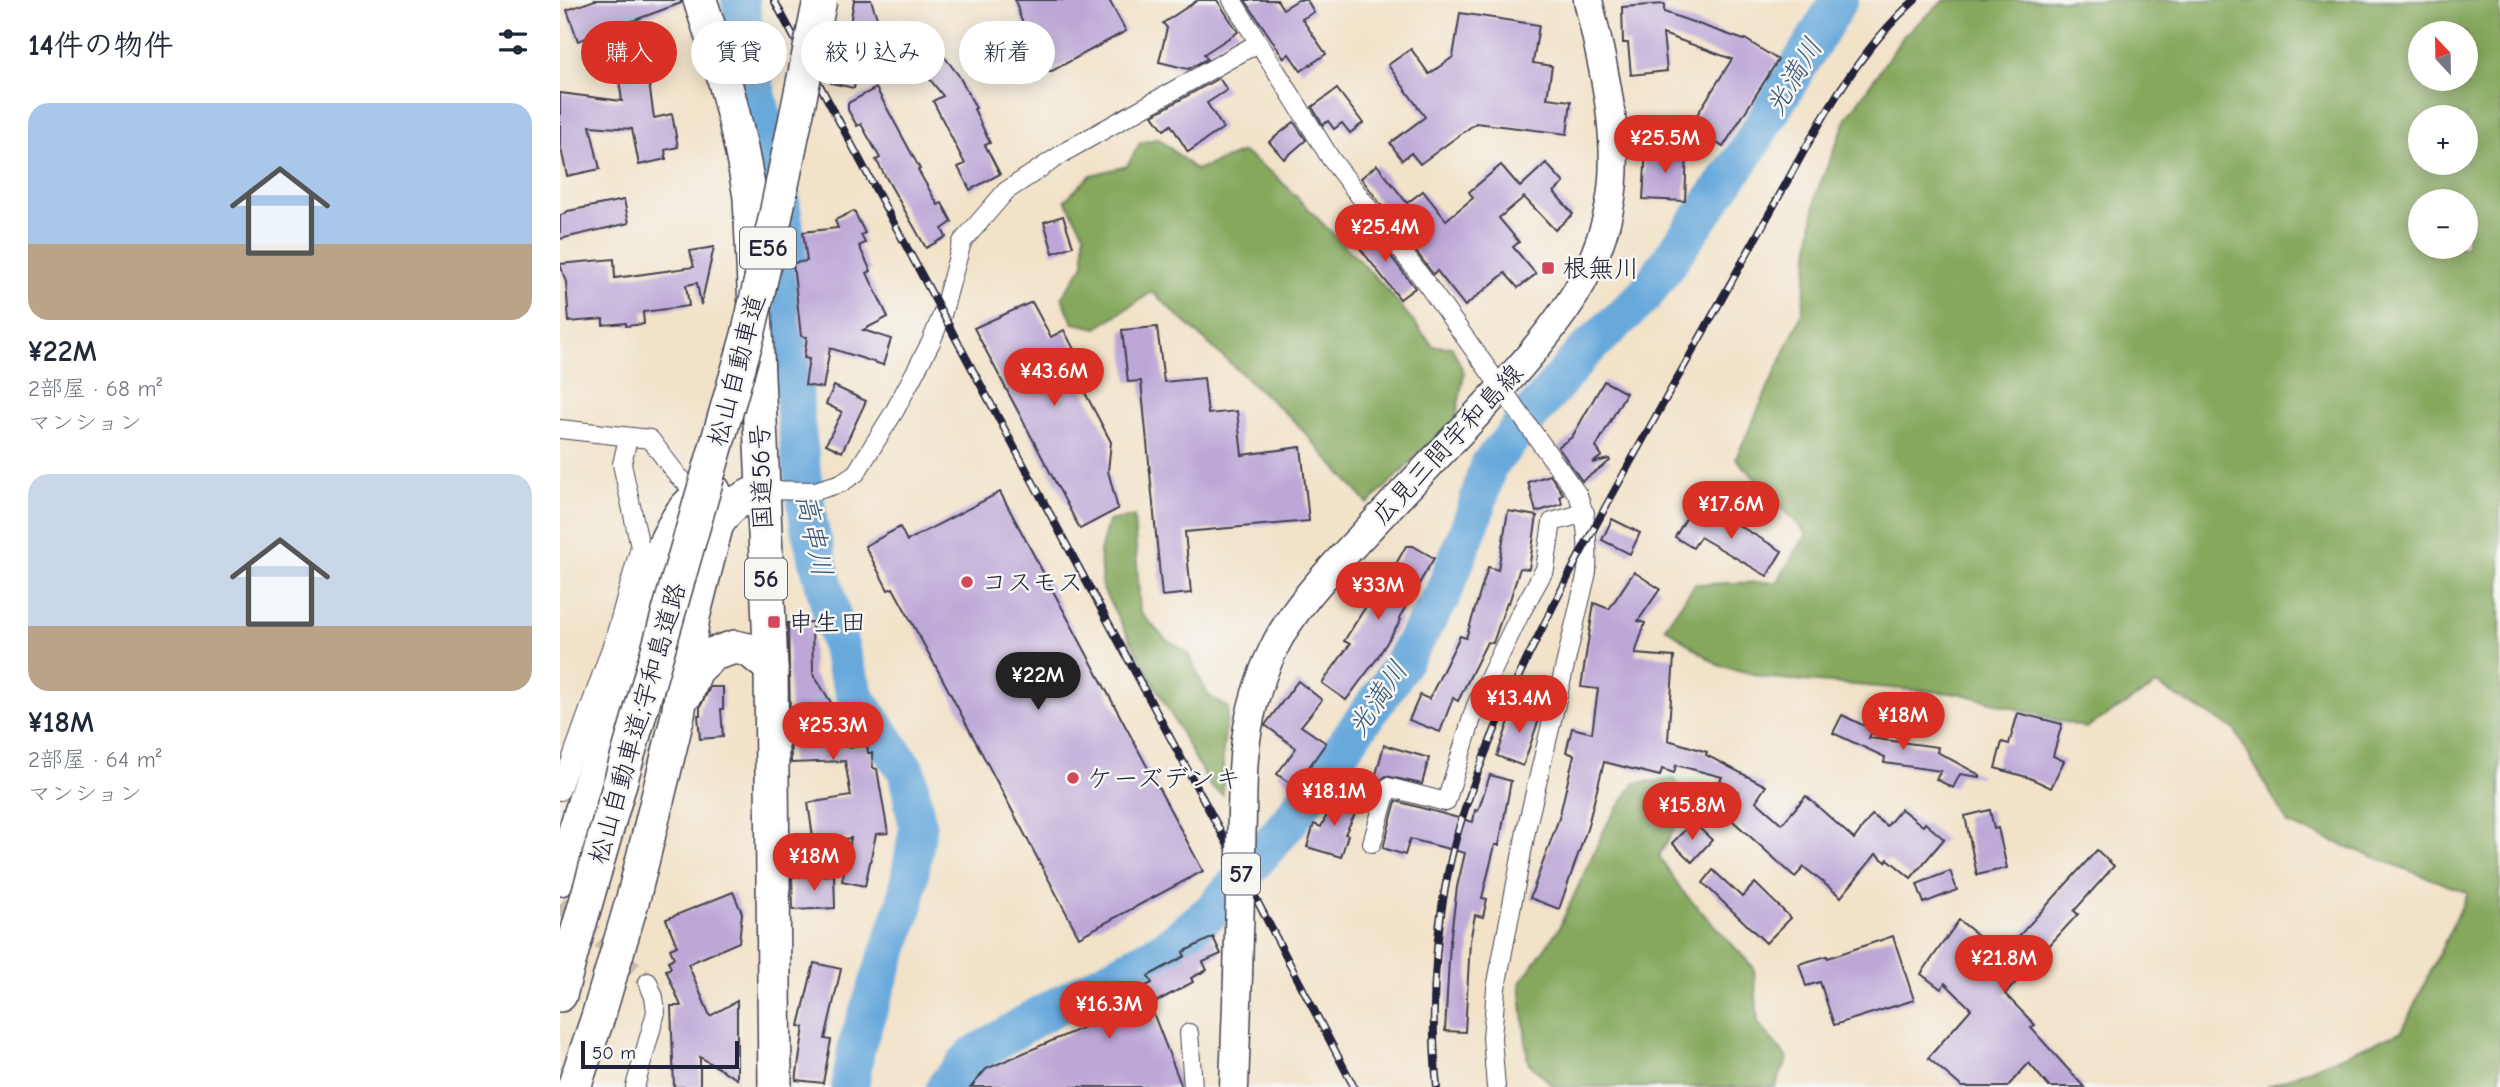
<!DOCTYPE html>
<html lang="ja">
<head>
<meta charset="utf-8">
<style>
  body { margin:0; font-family:"Comic Neue","Klee One",sans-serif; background:#f6f6f7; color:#1f2937; height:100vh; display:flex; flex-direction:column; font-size:26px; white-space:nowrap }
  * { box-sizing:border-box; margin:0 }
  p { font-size:23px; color:#747a83 }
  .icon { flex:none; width:38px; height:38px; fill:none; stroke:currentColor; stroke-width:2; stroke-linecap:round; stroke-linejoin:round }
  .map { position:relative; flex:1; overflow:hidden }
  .sheet { display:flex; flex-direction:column; background:#fff; width:560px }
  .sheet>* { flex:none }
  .hud { position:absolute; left:21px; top:21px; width:665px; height:63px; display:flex; gap:14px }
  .needle { width:46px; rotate:338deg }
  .controls { position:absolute; left:1848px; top:21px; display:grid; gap:14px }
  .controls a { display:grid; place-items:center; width:70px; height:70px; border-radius:50%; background:#fff; box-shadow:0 4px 18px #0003; font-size:35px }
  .scale { position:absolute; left:21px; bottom:18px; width:158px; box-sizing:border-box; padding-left:7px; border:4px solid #22223b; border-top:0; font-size:19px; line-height:24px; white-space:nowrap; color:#22223b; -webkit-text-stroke:5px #f6f6f2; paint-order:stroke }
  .price { position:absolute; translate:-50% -60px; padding:0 16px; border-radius:24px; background:#d93025; color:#fff; font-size:23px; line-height:46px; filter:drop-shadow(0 2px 4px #0008) }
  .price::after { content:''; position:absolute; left:50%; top:42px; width:21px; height:16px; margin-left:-10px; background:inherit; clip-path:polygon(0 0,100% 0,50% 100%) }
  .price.active { background:#222; color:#fff }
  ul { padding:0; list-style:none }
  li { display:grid; align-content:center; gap:14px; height:371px; padding:0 28px }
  li span { display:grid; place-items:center; height:217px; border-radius:21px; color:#555 }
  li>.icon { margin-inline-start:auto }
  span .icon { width:126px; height:126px; fill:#fffc; stroke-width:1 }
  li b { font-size:30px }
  h2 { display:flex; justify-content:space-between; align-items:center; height:84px; padding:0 28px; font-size:30px }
  .tag { padding:0 24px; border-radius:32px; background:#fff; box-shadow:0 4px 18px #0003; font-size:24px; line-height:63px }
  .tag.active { background:#d93025; color:#fff }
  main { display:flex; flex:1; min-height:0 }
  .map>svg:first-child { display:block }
  .forest { fill:#85a85d; stroke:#54654c; stroke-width:2; fill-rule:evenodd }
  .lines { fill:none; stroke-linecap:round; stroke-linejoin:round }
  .river { stroke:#68a9dc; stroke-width:38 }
  .building { fill:#bca7d7 }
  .street-tunnel { stroke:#c8bcac; stroke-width:18; stroke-dasharray:18 9; stroke-linecap:butt }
  .street-casing { stroke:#413f50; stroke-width:20 }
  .primary-casing { stroke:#413f50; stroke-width:31 }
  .highway-casing { stroke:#413f50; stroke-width:36 }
  .street { stroke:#fff; stroke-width:18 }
  .primary { stroke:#fff; stroke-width:28 }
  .highway { stroke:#fff; stroke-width:33 }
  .rail-casing { stroke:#22223b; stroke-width:8 }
  .rail { stroke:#f6f6f2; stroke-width:5; stroke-dasharray:16; stroke-linecap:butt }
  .primary-bridge-casing { stroke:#413f50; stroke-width:31; stroke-linecap:butt }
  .highway-bridge-casing { stroke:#413f50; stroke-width:36; stroke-linecap:butt }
  .primary-bridge { stroke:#fff; stroke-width:28 }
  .highway-bridge { stroke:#fff; stroke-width:33 }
  .poi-dot { fill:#d1495b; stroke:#f6f6f2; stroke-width:2.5 }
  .labels { text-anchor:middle; stroke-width:5; stroke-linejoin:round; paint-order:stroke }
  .shield { fill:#f6f6f2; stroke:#626272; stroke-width:2 }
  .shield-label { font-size:24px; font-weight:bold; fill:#22223b }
  .poi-label { font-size:26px; fill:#22223b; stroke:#f6f6f2; text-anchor:start }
  .street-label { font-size:26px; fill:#22223b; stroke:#f6f6f2 }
  .water-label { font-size:28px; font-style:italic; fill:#3e587b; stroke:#f6f6f2 }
</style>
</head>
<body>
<main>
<section class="sheet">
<h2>14件の物件<svg class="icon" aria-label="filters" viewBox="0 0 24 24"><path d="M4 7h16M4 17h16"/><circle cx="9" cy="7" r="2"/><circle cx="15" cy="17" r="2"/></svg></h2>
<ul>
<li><span style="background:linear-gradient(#a9c7e8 65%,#b9a48a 0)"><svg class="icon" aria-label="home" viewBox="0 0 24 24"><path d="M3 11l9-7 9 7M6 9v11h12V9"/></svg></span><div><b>¥22M</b><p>2部屋 · 68 m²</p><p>マンション</p></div></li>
<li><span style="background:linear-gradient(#c9d6e8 70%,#b9a48a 0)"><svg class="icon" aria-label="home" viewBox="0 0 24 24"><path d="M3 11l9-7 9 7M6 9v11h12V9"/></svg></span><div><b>¥18M</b><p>2部屋 · 64 m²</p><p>マンション</p></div></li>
</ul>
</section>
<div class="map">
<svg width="1940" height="1087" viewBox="0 0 1940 1087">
  <rect width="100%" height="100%" fill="#f6f6f2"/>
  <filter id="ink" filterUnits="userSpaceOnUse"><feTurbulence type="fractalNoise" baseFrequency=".0143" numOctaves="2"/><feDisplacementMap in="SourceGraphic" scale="14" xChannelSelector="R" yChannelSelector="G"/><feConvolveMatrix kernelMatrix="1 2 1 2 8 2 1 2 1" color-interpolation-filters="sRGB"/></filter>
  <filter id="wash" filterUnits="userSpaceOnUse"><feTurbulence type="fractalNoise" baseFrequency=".00686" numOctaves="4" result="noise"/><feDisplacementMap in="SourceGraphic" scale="28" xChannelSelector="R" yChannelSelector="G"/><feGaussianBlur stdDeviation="1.57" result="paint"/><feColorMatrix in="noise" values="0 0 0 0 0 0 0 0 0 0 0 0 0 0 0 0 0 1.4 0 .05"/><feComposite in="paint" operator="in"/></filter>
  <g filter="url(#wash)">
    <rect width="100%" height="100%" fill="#f2e2c8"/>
    <g class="forest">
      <path d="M1385,0H1940V1087H1707L1842,1031L1908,893L1728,824L1674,729L1597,685L1526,728L1402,694L1209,678L1158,665L1105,627L1135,584L1217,582L1247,534L1176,458L1242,314L1256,194L1287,118L1345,34ZM1906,33V79H1860V33ZM1906,117V163H1860V117ZM1906,201V247H1860V201Z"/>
      <polygon points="598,138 636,170 683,152 716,176 826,288 873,346 892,347 904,373 896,418 808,504 737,424 592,292 537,328 513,323 502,297 524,264 524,233 505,200 531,175 567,166 580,143"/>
      <polygon points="574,516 580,612 605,639 627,652 648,695 668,708 663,749 663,795 650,786 542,588 540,552 548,521"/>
      <polygon points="1115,779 1126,808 1099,856 1123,892 1194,968 1198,1023 1228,1059 1215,1087 994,1087 968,1062 960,983 999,928 1047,824 1075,783"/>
    </g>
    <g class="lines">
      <g class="river">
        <polyline points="180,0 194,82 217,171 232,281 235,415 249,526 285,666 297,699 347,772 358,828 345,904 297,1044 290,1087"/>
        <polyline points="385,1087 412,1056 480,1015 606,948 653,910 728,823 829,684 882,596 915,512 928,466 1021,355 1084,296 1183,157 1279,0"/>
      </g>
    </g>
    <g id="blocks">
      <g class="building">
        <polygon points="35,0 121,0 121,3 18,41 7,10"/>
        <polygon points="294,0 311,0 321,30 297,38 291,18"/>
        <polygon points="455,0 549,0 566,31 490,72 461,19"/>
        <polygon points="638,0 657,0 678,32 644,54 647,59 628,69 599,62 607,28 603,23"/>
        <polygon points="685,0 717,0 723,9 738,0 747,0 754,12 742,19 766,54 741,71 729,54 724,58"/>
        <polygon points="1104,4 1104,12 1184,40 1185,39 1218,60 1163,147 1130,126 1172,59 1103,34 1107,71 1071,75 1068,43 1063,43 1062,7"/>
        <polygon points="900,13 979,25 973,63 992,66 987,98 1011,101 1007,134 916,123 860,164 851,153 842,160 830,143 865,117 828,65 851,49 869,74 893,57"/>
        <polygon points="282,39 304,44 294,88 271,83"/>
        <polygon points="377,47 399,76 416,108 414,109 430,143 425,145 440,174 410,190 398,167 405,164 373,101 383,96 357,63"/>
        <polygon points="87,69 94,118 112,114 118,147 105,150 106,159 79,165 72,129 30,126 40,169 7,176 0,144 0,93 62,101 58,73"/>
        <polygon points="659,78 667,90 647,103 663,128 628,152 611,125 604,130 593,115"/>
        <polygon points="316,88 360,169 358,170 378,205 382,203 392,222 382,229 386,237 366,248 316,160 320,158 301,124 297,126 288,110 288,103"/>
        <polygon points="777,89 803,123 790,133 782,123 774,129 768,121 763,125 752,107"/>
        <polygon points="734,122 746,140 724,159 709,142"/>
        <polygon points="1086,149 1127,152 1125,201 1083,199"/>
        <polygon points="986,163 1004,183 994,192 1013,214 995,230 964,197 939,218 959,242 953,247 976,274 958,288 945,273 905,306 877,271 873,274 801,178 817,165 847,203 863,191 886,220 913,198 909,192 941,165 960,187"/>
        <polygon points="64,200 69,223 0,239 0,216 8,211"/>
        <polygon points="294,211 305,233 301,235 305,243 299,246 311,271 307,273 328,317 303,330 331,339 323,365 270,348 263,388 245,385 249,359 244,358 247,337 241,336 233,263 247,261 243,232 278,228 275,220"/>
        <polygon points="503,216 513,246 493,253 484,222"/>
        <polygon points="811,230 855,288 840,299 795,242"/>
        <polygon points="154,247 141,305 137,283 126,285 129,306 83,312 84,324 66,326 66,323 43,325 43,319 9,322 6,282 0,264 54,259 55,278 134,267 130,251"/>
        <polygon points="472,302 491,337 504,330 532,384 523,389 551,442 548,471 558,509 520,529 414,328"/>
        <polygon points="597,327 604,382 644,378 648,414 677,411 682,455 741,447 749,521 625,532 631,593 602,596 581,381 568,382 562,330"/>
        <polygon points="1044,381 1066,393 1036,447 1042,456 1032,463 1049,459 1050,461 1022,481 998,447 1012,437"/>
        <polygon points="274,386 306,401 282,452 266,444 282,412 266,404"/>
        <polygon points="990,475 1003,494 1000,496 1002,504 976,512 968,482"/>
        <polygon points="440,492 643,871 519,937 381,676 333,588 328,590 305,546 340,527 347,541"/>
        <polygon points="1151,509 1222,551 1207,576 1140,537 1133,548 1115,537 1128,515 1143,523"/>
        <polygon points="948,511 977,516 969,569 960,568 949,603 947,602 933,643 927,642 898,701 893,698 880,732 849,720 860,695 869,699 900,636 906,638 928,567 938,570"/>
        <polygon points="1052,519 1080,533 1070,554 1042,540"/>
        <polygon points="846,546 853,546 874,558 839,618 841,620 816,660 786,700 762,683 790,644 784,641 810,600 814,603"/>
        <polygon points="1074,572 1100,589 1078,621 1085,623 1075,654 1114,657 1108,740 1147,752 1146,755 1206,786 1196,801 1222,824 1246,796 1294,839 1312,815 1327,826 1341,809 1363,826 1365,823 1384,839 1351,878 1328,859 1326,862 1316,854 1281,897 1244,867 1235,877 1164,813 1178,792 1159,783 1162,777 1116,765 1114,773 1102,769 1100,776 1044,762 1027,829 999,909 970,898 999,818 1014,755 1006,752 1012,728 1032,733 1038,689 1021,687 1034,603 1049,609"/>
        <polygon points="252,622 253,674 288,729 289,748 307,745 308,753 312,753 313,768 317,769 328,833 316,834 305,886 282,881 291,838 254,844 248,803 291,796 285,761 231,763 228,623"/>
        <polygon points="738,681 762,700 741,726 766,743 735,787 717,774 736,748 705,725"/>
        <polygon points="150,687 163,687 163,709 161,709 163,737 140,739 138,715 140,715 140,707"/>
        <polygon points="955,704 981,713 963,766 937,756"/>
        <polygon points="1458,713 1502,724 1493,756 1504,761 1491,788 1470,778 1435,768 1442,742 1449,744"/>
        <polygon points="1282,715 1313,730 1309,738 1378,747 1377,752 1420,775 1420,777 1400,774 1393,788 1376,779 1381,771 1324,763 1325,757 1273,733"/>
        <polygon points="824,745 869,758 862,784 826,776 817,783 810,807 787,797 799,771 815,778"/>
        <polygon points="930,775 951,781 939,845 935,845 922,898 927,899 923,917 915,915 910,941 905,1032 885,1031 890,942 897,887 905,853 850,839 845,855 823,848 836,801 913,822 915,810 918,811"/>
        <polygon points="776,796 799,806 785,834 788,835 781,857 747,847 754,824 761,827"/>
        <polygon points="1430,810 1434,829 1438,828 1447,868 1417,875 1405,816"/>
        <polygon points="1133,822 1152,840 1132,862 1112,843"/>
        <polygon points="1537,850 1554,866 1514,911 1518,914 1445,994 1475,1025 1471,1028 1524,1087 1489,1087 1469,1063 1447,1087 1402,1087 1368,1058 1411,1009 1385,983 1381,989 1361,974 1399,920 1419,936 1439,958"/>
        <polygon points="1153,870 1182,897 1195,883 1231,918 1206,943 1143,883"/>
        <polygon points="1390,871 1397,890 1364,903 1357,884"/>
        <polygon points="274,875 275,908 233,910 232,877"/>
        <polygon points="173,892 182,913 179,942 128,964 150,1016 177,1001 177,1079 140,1057 140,1087 114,1087 111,1006 121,1006 106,970 111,968 108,961 114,958 110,949 117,946 106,919"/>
        <polygon points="1333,936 1354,1000 1274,1025 1260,982 1246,986 1239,964 1267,956 1268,958"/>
        <polygon points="653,937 661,954 643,962 647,970 631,978 633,982 590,1005 622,1087 411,1087 426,1069 529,1025 525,1015 592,983 588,976 625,956 623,952"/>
        <polygon points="254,963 281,969 265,1039 271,1040 263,1083 236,1080 244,1027 239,1026"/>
      </g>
    </g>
  </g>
  <g filter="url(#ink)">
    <use href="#blocks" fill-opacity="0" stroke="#413f50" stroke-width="2"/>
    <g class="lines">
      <polyline class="street-tunnel" points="0,904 88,982"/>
      <g class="street-casing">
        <g id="street">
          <path d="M672,0L771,159L863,279L1018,495C1028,521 1028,545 1027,572L967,826L936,988L932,1038L936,1087"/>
          <polyline points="0,429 90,439 118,476 146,500"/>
          <polyline points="201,490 255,491 281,483 296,473 334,412 371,342 382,315 402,242 446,191 508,150 698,43"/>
          <polyline points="0,791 55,637 80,547 62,464 68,438"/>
          <polyline points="812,843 828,787 886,802 916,705 959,616 985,569 992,522 1025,513"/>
          <polyline points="629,1033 633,1087"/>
          <polyline points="75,1087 96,1012 94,997 88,982"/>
        </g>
      </g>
      <g class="primary-casing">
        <g id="primary">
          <path d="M683,772C685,729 694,689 713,650C731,610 770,570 800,538C853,481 908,426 959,368C1002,318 1035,275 1049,209C1063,142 1043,65 1028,0"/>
          <polyline points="674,1087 678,975"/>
        </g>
      </g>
      <g class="highway-casing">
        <g id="highway">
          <path d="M140,0C162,65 179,129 190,197L211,668L215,1087"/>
          <polyline points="127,693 136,670 153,654 175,647 189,650 211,668"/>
          <path d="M0,879L106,541C118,517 126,498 154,491"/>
          <polyline points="0,995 14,944"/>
          <path d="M14,1087L38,1017L74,895L118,715L133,617L156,527C166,505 181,500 201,490"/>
        </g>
      </g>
      <use href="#street" class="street"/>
      <use href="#primary" class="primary"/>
      <use href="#highway" class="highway"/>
      <g class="rail-casing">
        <g id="rail">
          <polyline points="214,0 670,849 794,1087"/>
          <path d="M877,1087C869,1005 876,907 899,828C926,739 966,659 1008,577C1055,487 1106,399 1155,311C1178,270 1201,229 1223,189C1260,121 1297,52 1355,0"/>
        </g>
      </g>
      <use href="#rail" class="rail"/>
      <g class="primary-bridge-casing">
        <polyline id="primary-bridge" points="678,975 683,772"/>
      </g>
      <g class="highway-bridge-casing">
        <polyline id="highway-bridge" points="14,944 188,335 215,219 260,0"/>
      </g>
      <use href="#primary-bridge" class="primary-bridge"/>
      <use href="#highway-bridge" class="highway-bridge"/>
    </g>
  </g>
  <g class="poi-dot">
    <rect x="981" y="261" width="14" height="14" rx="3.5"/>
    <circle cx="407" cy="582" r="7"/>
    <rect x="207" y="615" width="14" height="14" rx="3.5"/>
    <circle cx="513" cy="778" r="7"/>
  </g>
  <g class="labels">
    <g class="shield">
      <rect x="180" y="227.5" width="56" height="41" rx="5"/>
      <rect x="185" y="558.5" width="42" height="41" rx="5"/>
      <rect x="662" y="853.5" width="38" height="41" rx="5"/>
    </g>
    <g class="shield-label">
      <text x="208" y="256">E56</text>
      <text x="206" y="587">56</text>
      <text x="681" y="882">57</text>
    </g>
    <g class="poi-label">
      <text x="1002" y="277">根無川</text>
      <text x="421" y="591">コスモス</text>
      <text x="228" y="631">申生田</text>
      <text x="527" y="787">ケーズデンキ</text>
    </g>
    <g class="street-label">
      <text transform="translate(176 370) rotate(-75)" y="9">松山自動車道</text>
      <text transform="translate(887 444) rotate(-47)" y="9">広見三間宇和島線</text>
      <text transform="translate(201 477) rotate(-92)" y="9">国道56号</text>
      <text transform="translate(77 723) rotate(-74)" y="9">松山自動車道;宇和島道路</text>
    </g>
    <g class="water-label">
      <text transform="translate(1233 76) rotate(-59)" y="10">光満川</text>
      <text transform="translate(255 535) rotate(78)" y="10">高串川</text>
      <text transform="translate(817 698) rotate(-56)" y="10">光満川</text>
    </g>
  </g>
</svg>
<div class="controls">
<a><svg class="needle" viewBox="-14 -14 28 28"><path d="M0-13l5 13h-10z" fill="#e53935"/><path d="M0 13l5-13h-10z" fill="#747a83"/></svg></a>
<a>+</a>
<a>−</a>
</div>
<div class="scale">50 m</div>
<b class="price" style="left:1105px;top:175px">¥25.5M</b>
<b class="price" style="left:825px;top:264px">¥25.4M</b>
<b class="price" style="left:494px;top:408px">¥43.6M</b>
<b class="price" style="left:1171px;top:541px">¥17.6M</b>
<b class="price" style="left:818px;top:622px">¥33M</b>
<b class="price active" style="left:478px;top:712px">¥22M</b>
<b class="price" style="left:959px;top:735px">¥13.4M</b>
<b class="price" style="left:1343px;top:752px">¥18M</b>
<b class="price" style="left:273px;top:762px">¥25.3M</b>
<b class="price" style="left:774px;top:828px">¥18.1M</b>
<b class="price" style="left:1132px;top:842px">¥15.8M</b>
<b class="price" style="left:254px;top:893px">¥18M</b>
<b class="price" style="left:1444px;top:995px">¥21.8M</b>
<b class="price" style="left:549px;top:1041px">¥16.3M</b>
<div class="hud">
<a class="tag active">購入</a>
<a class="tag">賃貸</a>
<a class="tag">絞り込み</a>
<a class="tag">新着</a>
</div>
</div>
</main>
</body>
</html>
